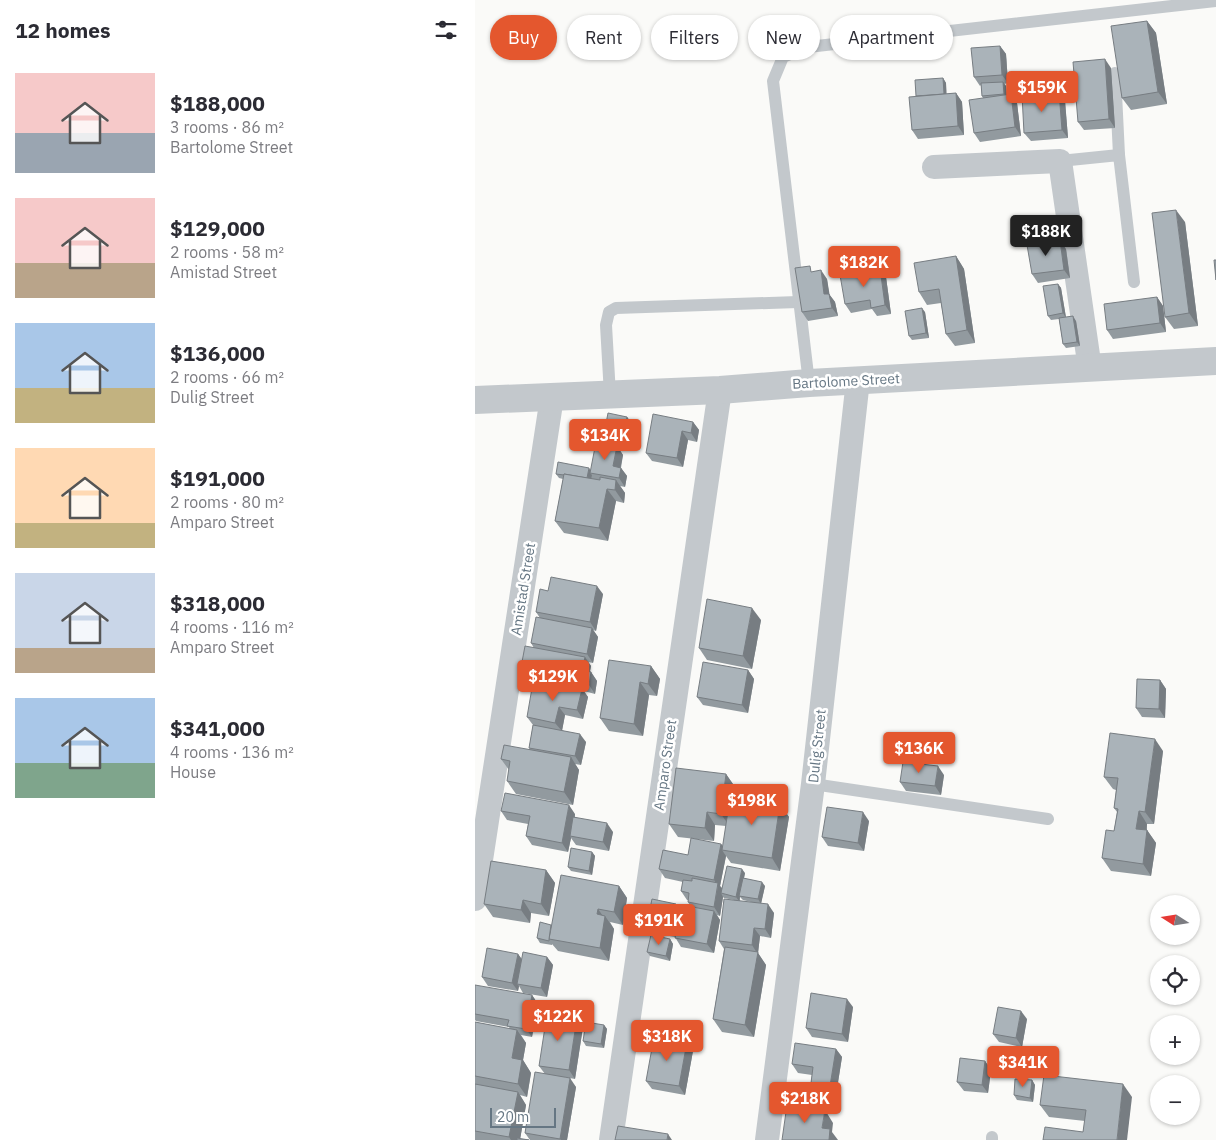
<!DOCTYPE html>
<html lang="en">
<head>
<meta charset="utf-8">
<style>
  body { margin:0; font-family:"IBM Plex Sans",sans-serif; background:#f2f2f3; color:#2b2b33; height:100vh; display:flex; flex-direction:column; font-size:19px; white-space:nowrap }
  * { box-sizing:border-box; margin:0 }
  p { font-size:16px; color:#7c7c81 }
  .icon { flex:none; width:28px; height:28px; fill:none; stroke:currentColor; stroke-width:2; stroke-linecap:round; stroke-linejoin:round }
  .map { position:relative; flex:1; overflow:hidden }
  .details { display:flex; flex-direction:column; background:#fff; width:475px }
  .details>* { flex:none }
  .banner { position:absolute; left:15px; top:15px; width:475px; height:45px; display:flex; gap:10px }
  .needle { width:32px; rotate:282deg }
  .buttons { position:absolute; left:675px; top:895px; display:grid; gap:10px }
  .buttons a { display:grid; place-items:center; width:50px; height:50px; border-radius:50%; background:#fff; box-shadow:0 1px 4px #0004; font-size:25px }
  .scale { position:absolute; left:15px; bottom:12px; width:66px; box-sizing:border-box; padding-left:5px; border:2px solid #657683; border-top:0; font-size:14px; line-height:18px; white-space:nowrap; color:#657683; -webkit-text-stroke:4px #fff; paint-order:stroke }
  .price { position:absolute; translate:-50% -42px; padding:0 11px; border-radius:5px; background:#e4572e; color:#fff; font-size:16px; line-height:32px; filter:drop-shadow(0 1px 2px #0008) }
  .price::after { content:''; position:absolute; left:50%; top:30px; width:15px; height:11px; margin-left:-8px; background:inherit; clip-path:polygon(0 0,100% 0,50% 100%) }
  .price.on { background:#222; color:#fff }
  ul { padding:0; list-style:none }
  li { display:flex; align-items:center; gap:15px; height:125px; padding:0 15px }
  li span { display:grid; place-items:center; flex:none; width:140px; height:100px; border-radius:0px; color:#555 }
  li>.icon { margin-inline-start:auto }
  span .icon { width:60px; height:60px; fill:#fffc; stroke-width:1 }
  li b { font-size:21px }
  h2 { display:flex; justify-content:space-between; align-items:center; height:60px; padding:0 15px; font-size:21px }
  .tag { padding:0 18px; border-radius:22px; background:#fff; box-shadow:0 1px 4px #0004; font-size:18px; line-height:45px }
  .tag.on { background:#e4572e; color:#fff }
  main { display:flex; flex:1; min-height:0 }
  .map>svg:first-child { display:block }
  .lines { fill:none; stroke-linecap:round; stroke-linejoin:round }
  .service { stroke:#c3c8cc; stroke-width:12 }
  .minor { stroke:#c3c8cc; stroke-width:24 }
  .tertiary { stroke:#c3c8cc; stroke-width:28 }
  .wall { fill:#929a9f; fill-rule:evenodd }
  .shaded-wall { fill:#777d82 }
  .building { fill:#aab3b9; stroke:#777d82 }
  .labels { text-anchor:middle; stroke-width:5; stroke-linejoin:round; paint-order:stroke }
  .street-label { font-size:14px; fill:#657683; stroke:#fff }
</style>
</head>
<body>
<main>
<section class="details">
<h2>12 homes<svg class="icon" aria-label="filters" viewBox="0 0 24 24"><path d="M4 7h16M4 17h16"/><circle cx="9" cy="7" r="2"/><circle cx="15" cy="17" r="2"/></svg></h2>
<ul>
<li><span style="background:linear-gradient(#f6c9c9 60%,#9aa5b1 0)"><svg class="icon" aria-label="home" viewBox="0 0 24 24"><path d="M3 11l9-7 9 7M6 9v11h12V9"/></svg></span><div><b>$188,000</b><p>3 rooms · 86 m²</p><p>Bartolome Street</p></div></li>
<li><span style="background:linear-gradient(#f6c9c9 65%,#b9a48a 0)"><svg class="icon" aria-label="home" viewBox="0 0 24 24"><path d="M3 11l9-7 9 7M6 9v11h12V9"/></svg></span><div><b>$129,000</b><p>2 rooms · 58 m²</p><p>Amistad Street</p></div></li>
<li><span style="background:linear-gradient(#a9c7e8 65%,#c2b280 0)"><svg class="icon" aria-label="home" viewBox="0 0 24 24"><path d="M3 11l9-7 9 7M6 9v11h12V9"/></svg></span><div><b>$136,000</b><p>2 rooms · 66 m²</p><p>Dulig Street</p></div></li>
<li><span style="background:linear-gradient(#ffd9b3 75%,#c2b280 0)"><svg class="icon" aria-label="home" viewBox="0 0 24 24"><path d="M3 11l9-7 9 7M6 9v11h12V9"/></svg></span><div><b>$191,000</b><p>2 rooms · 80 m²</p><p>Amparo Street</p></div></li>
<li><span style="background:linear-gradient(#c9d6e8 75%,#b9a48a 0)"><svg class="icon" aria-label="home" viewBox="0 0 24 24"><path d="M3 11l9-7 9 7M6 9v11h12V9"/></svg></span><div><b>$318,000</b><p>4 rooms · 116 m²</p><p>Amparo Street</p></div></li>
<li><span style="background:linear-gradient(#a9c7e8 65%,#7fa58c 0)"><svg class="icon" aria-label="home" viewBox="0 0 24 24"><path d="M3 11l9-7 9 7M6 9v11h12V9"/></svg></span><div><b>$341,000</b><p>4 rooms · 136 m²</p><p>House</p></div></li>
</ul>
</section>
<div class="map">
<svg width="741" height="1140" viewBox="0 0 741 1140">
  <rect width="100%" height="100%" fill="#fafaf8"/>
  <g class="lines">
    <g class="service">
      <polyline points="640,73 644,155"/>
      <polyline points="585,161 644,155 659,282"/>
      <polyline points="334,383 298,81 308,57 333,47 741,1"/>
      <polyline points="135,395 131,325 134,312 141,308 323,302"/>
      <polyline points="338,784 573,819"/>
      <polyline points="517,1140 517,1137"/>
    </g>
    <g class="minor">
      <polyline points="459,167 585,161 615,369"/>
      <polyline points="0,899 77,397"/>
      <polyline points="136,1140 245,390"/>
      <polyline points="292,1140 338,784 383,380"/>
    </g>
    <polyline class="tertiary" points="0,400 245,390 334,383 741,361"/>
  </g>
  <g class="wall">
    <polygon points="672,21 681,33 692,104 656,110 647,98"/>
    <polygon points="525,46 531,54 533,83 529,84 531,86 532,95 542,103 546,136 505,142 499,133 508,98 507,96 506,85 505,86 499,77"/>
    <polygon points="636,68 640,128 609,130 603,122"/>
    <polygon points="468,78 471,83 471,94 481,93 487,102 489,135 443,139 437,130 441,96"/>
    <polygon points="590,101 593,138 556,141 549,133"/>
    <polygon points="710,222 723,326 699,329 690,317"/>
    <polygon points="591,249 595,278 563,283 557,274"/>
    <polygon points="481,256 489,269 500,343 480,346 471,334 466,303 452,305 444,292"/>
    <polygon points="339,271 352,279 354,294 360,302 363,316 333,321 327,312"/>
    <polygon points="411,277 416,314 402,316 397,309 376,313 370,304"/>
    <polygon points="583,284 586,288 591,317 601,321 605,346 591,348 588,344 584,319 576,320 573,316"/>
    <polygon points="682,297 688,306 691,332 638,339 632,330"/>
    <polygon points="450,312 454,338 437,340 434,336"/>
    <polygon points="152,417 155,421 151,442 132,438 129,434"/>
    <polygon points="218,422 224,430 222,442 213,440 208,467 177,461 171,453"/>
    <polygon points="142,446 148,455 146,468 152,476 150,487 145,486 150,493 149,503 141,501 133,541 89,533 80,521 88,479 84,478 81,474 115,470"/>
    <polygon points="73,591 128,594 121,631 118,630 123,637 118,663 113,662 116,666 115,672 116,672 122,681 120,694 109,691 113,697 108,719 90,715 87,730 111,742 106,765 100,764 104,770 98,805 41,794 32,781 34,770 26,759 55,749 54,748 58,725 52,717 79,692 80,686 65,683 59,675 59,671 53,670 47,662 59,648 56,643 65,618 61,612"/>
    <polygon points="286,620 277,669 232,660 224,648"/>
    <polygon points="176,666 185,679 182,696 174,695 168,736 134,731 125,718"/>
    <polygon points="273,670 279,679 273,713 228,705 222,697"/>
    <polygon points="685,680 691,689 690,718 667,717 661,708"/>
    <polygon points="688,751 679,824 672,824 672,830 681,843 676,876 636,871 627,858 639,831 642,812 639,808 641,790 638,789 629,777"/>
    <path d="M251,774L260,787L258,799L274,801L292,793L300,804H305L314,817L305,871L256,863L251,856L245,886L247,888L270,873L269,878L290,886L286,903L299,913L296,938L285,936L283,953L291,965L279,1037L247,1032L238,1019L249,949L244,941L259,900L249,898L248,897L245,916L242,915L245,920L239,953L206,947L200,937L179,933L172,924L216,907L213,902V900H212L206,891L208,882L190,878L184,869L213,855L246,844L248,846L251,826L240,825L239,841L203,837L194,824ZM265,897L268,900L280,903L265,901Z"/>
    <polygon points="469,775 466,795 431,791 425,782"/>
    <polygon points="26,811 100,814 100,817 138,832 134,851 101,845 96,838 93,852 57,845 51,836 53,824 32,820"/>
    <polygon points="394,821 389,851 353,846 347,837"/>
    <polygon points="117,852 120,856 117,875 96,871 93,867"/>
    <polygon points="71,870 80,883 74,916 56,913 55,923 18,917 9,904"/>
    <polygon points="144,886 152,898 148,925 135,922 139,929 134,961 83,951 77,944 77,945 65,943 62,938 76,925"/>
    <polygon points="195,939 198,944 195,961 175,956 172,952"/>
    <polygon points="43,954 47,960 72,957 78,965 72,997 48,993 44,986 43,991 13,986 7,977"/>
    <polygon points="0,986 57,995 63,1004 57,1037 46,1035 51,1043 48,1060 56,1073 52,1097 45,1095 51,1105 45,1139 54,1140 0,1140 0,1022 35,1029 34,1027 1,1021 0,1020"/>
    <polygon points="378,1007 373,1042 337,1037 331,1028"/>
    <polygon points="102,1018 108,1027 100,1079 89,1077 101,1087 92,1140 55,1140 50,1133 70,1074 64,1066"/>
    <polygon points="552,1019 547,1047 524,1042 518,1034"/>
    <polygon points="129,1025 132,1029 129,1048 111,1046 108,1041"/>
    <polygon points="212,1042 218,1051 210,1095 177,1089 171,1081"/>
    <polygon points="361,1049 367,1057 361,1095 342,1092 336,1083 337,1075 323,1073 317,1064"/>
    <polygon points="510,1061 516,1070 513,1093 489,1091 482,1082"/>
    <polygon points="557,1080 560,1085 558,1102 542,1100 539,1095"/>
    <polygon points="657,1097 608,1132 610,1121 574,1117 565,1105"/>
  </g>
  <g class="shaded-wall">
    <polygon points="672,21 681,33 692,104 683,92"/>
    <polygon points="525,46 531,54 533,83 527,75"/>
    <polygon points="630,59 636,68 640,128 634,119"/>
    <polygon points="468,78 471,83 472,100 469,96"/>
    <polygon points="528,82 531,86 532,99 529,94"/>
    <polygon points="584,92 590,101 593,138 587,130"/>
    <polygon points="481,93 487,102 489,135 483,126"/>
    <polygon points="536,94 542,103 546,136 540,127"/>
    <polygon points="701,210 710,222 723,326 714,313"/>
    <polygon points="585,240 591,249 595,278 589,270"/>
    <polygon points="481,256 489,269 500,343 492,330"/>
    <polygon points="405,268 411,277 416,314 410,305"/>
    <polygon points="346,270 352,279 356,303 349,294"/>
    <polygon points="583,284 586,288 591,318 588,313"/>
    <polygon points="354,294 360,302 363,316 357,308"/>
    <polygon points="682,297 688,306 691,332 685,323"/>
    <polygon points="447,308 450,312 454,338 451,333"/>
    <polygon points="598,316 601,321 605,346 602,342"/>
    <polygon points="152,417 155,421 151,442 148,438"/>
    <polygon points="218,422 224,430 222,442 216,433"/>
    <polygon points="207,431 213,440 208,467 202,458"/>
    <polygon points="142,446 148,455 144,475 138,466"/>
    <polygon points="114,468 117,473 115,473 117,475 115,484 112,479"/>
    <polygon points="146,468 152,476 150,487 144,478"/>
    <polygon points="141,480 150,493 149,503 140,490"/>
    <polygon points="132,489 141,501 133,541 124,528"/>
    <polygon points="122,586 128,594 121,631 115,622"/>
    <polygon points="277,608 286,620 277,669 268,656"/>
    <polygon points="117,628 123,637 118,663 112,654"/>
    <polygon points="110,657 116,666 113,679 107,670"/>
    <polygon points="176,666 185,679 182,696 173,684"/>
    <polygon points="273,670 279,679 273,713 267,705"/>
    <polygon points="116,672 122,681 120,694 114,685"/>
    <polygon points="685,680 691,689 690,718 684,709"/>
    <polygon points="165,682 174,695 168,736 159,724"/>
    <polygon points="107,689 113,697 108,719 102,710"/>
    <polygon points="84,707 90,715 87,731 80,723"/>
    <polygon points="105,734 111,742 106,765 100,756"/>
    <polygon points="680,739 688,751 679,824 670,812"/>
    <polygon points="96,757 104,770 98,805 89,792"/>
    <polygon points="463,766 469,775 466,795 460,786"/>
    <polygon points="251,774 260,787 255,827 246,814"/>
    <polygon points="292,793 301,805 291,802"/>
    <polygon points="305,804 314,817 305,871 297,858"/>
    <polygon points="94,805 100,814 96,836 95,836 96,838 93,852 87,843"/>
    <polygon points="664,811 672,824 670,841 661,829"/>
    <polygon points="232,812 240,825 239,841 230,828"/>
    <polygon points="388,812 394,821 389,851 383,843"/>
    <polygon points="132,823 138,832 134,851 128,842"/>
    <polygon points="672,830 681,843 676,876 668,864"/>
    <polygon points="246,844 251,851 247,850 251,856 245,886 249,891 246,893 248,897 245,916 239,907 243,886 239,880"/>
    <polygon points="117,852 120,856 117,875 114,871"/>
    <polygon points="267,869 270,873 264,901 261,897"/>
    <polygon points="71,870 80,883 74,916 66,904"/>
    <polygon points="287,882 290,886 286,904 283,899"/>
    <polygon points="144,886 152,898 148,925 139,912"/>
    <polygon points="48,900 56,913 55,923 46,910"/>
    <polygon points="201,904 207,912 202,938 196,929"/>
    <polygon points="293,904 299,913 296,938 290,929"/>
    <polygon points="123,909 130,919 130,916 139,929 134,961 125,948 122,914"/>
    <polygon points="239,911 245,920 239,953 232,944"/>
    <polygon points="279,928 285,936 283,953 291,965 279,1037 270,1025 282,953 277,945"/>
    <polygon points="195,939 198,944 195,961 191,956"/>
    <polygon points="43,954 49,962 42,984 44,986 43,991 37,983"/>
    <polygon points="72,957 78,965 72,997 66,988"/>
    <polygon points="57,995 63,1004 57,1037 51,1029"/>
    <polygon points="372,999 378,1007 373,1042 367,1034"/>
    <polygon points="546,1011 552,1019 547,1047 541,1038"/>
    <polygon points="102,1018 108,1027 100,1079 94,1070"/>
    <polygon points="129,1025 132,1029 129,1048 126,1044"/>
    <polygon points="42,1030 51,1043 48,1060 56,1073 52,1097 43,1084 37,1058"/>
    <polygon points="212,1042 218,1051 210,1095 204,1086"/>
    <polygon points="361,1049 367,1057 361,1095 355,1086"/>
    <polygon points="510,1061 516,1070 513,1093 507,1085"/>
    <polygon points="95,1078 101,1087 92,1140 86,1140 85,1139"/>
    <polygon points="557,1080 560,1085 558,1102 555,1098"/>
    <polygon points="648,1084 657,1097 652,1140 642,1140"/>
    <polygon points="43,1092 51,1105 45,1140 36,1140 34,1137"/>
    <polygon points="350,1110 358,1123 357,1132 363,1140 354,1140 347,1128"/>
    <polygon points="193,1134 197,1140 192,1140"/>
  </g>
  <g class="building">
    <polygon points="672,21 683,92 647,98 636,26"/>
    <polygon points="525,46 527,75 499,77 496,48"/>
    <polygon points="630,59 634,119 603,122 598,62"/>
    <polygon points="468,78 469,94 441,96 440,80"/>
    <polygon points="528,82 529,94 507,96 506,83"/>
    <polygon points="584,92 587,130 549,133 547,95"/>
    <polygon points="481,93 483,126 437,130 434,97"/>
    <polygon points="536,94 540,127 499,133 494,100"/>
    <polygon points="701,210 714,313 690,317 677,213"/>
    <polygon points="585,240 589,270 557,274 552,245"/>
    <polygon points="481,256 492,330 471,334 464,289 444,292 439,263"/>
    <polygon points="739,260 741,260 741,280"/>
    <polygon points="335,266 336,272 346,270 349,294 354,294 357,308 327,312 320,268"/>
    <polygon points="405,268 410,305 396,308 395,300 370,304 365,275"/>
    <polygon points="583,284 588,313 573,316 568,286"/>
    <polygon points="682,297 685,323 632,330 629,304"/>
    <polygon points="447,308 451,333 434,336 430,311"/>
    <polygon points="598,316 602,342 588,344 584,318"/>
    <polygon points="133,413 152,417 148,438 129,434"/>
    <polygon points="178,414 218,422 216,433 207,431 202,458 171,453"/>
    <polygon points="121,442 142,446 138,466 146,468 144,478 115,473"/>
    <polygon points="83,462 114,468 112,478 89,474 89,475 81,474"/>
    <polygon points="89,474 125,480 125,477 141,480 140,490 132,489 124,528 80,521"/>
    <polygon points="76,577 122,586 115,622 61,612 65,589 73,591"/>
    <polygon points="232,599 277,608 268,656 224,648"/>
    <polygon points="61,617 117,628 112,654 56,643"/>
    <polygon points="50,646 110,657 107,670 116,672 114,685 59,675 61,664 47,662"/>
    <polygon points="134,660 176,666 173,684 165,682 159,724 125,718"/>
    <polygon points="228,662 273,670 267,705 222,697"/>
    <polygon points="662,679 685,680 684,709 661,708"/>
    <polygon points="81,684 107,689 102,710 84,707 80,723 52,717 57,688 79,692"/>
    <polygon points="58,725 105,734 100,756 54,748"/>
    <polygon points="635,733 680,739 670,812 664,811 661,829 672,830 668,864 627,858 631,830 639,831 643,809 639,808 643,778 629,777"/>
    <polygon points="29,745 96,757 89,792 32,781 35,761 26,759"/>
    <polygon points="428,762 463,766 460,786 425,782"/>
    <polygon points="201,768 251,774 246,814 232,812 230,828 194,824"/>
    <polygon points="276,790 292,793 291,802 305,804 297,858 247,850 255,798 274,801"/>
    <polygon points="30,793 94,805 87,843 51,836 55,816 26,811"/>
    <polygon points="352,807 388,812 383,843 347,837"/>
    <polygon points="98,817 132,823 128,842 95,836"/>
    <polygon points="216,838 246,844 239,880 184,869 188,850 213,855"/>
    <polygon points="96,848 117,852 114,871 93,867"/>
    <polygon points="16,861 71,870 66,904 48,900 46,910 9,904"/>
    <polygon points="252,866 267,869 261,897 246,893"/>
    <polygon points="86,875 144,886 139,912 123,909 122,914 130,916 125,948 74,939"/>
    <polygon points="217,878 243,883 239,907 213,902 214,893 206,891 208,880 217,881"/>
    <polygon points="268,878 287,882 283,899 264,896"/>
    <polygon points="177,899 201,904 196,929 172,924"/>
    <polygon points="249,899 293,904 290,929 279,928 277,945 244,941"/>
    <polygon points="207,905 239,911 232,944 200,938"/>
    <polygon points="65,922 76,925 74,939 74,941 62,938"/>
    <polygon points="176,935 195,939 191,956 172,952"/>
    <polygon points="250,947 283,952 270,1025 238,1019"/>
    <polygon points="12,948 43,954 37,983 7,977"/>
    <polygon points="48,952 72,957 66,988 42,984"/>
    <polygon points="0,985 57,995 51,1029 32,1026 34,1020 0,1014"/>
    <polygon points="336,993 372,999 367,1034 331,1028"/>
    <polygon points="523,1007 546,1011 541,1038 518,1034"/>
    <polygon points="72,1014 102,1018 94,1070 64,1066"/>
    <polygon points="0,1022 42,1030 37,1058 47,1060 43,1084 0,1076"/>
    <polygon points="111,1022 129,1025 126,1044 108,1041"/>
    <polygon points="179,1037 212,1042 204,1086 171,1081"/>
    <polygon points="320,1043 361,1049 355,1086 336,1083 338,1067 317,1064"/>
    <polygon points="485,1058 510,1061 507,1085 482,1082"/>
    <polygon points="60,1072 95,1078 85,1139 50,1133"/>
    <polygon points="569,1075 648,1084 642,1140 568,1140 570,1127 608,1132 611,1110 565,1105"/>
    <polygon points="540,1079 557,1080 555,1098 539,1095"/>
    <polygon points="0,1084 43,1092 34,1137 0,1131"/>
    <polygon points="312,1105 350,1110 347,1128 355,1129 354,1140 307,1140"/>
    <polygon points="143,1126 193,1134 192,1140 140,1140"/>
    <polygon points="42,1138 54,1140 42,1140"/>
  </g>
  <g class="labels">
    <g class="street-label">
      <text transform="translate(371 381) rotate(-3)" y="5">Bartolome Street</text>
      <text transform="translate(48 589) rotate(-81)" y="5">Amistad Street</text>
      <text transform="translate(342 746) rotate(-84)" y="5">Dulig Street</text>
      <text transform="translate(190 765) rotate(-82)" y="5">Amparo Street</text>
    </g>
  </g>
</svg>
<div class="buttons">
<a><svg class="needle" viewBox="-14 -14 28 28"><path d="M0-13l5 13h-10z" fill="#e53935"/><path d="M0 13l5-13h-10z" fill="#7c7c81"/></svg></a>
<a><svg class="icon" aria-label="locate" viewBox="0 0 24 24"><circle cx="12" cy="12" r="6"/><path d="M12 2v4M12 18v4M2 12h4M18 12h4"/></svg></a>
<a>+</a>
<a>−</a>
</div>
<div class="scale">20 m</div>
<b class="price" style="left:567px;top:113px">$159K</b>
<b class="price on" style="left:571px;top:257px">$188K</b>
<b class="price" style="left:389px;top:288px">$182K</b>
<b class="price" style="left:130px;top:461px">$134K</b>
<b class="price" style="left:78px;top:702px">$129K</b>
<b class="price" style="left:444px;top:774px">$136K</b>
<b class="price" style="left:277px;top:826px">$198K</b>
<b class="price" style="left:184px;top:946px">$191K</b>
<b class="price" style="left:83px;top:1042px">$122K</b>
<b class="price" style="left:192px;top:1062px">$318K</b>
<b class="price" style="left:548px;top:1088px">$341K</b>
<b class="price" style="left:330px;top:1124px">$218K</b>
<div class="banner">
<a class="tag on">Buy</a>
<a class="tag">Rent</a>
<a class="tag">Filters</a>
<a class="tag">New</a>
<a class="tag">Apartment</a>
</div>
</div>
</main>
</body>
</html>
